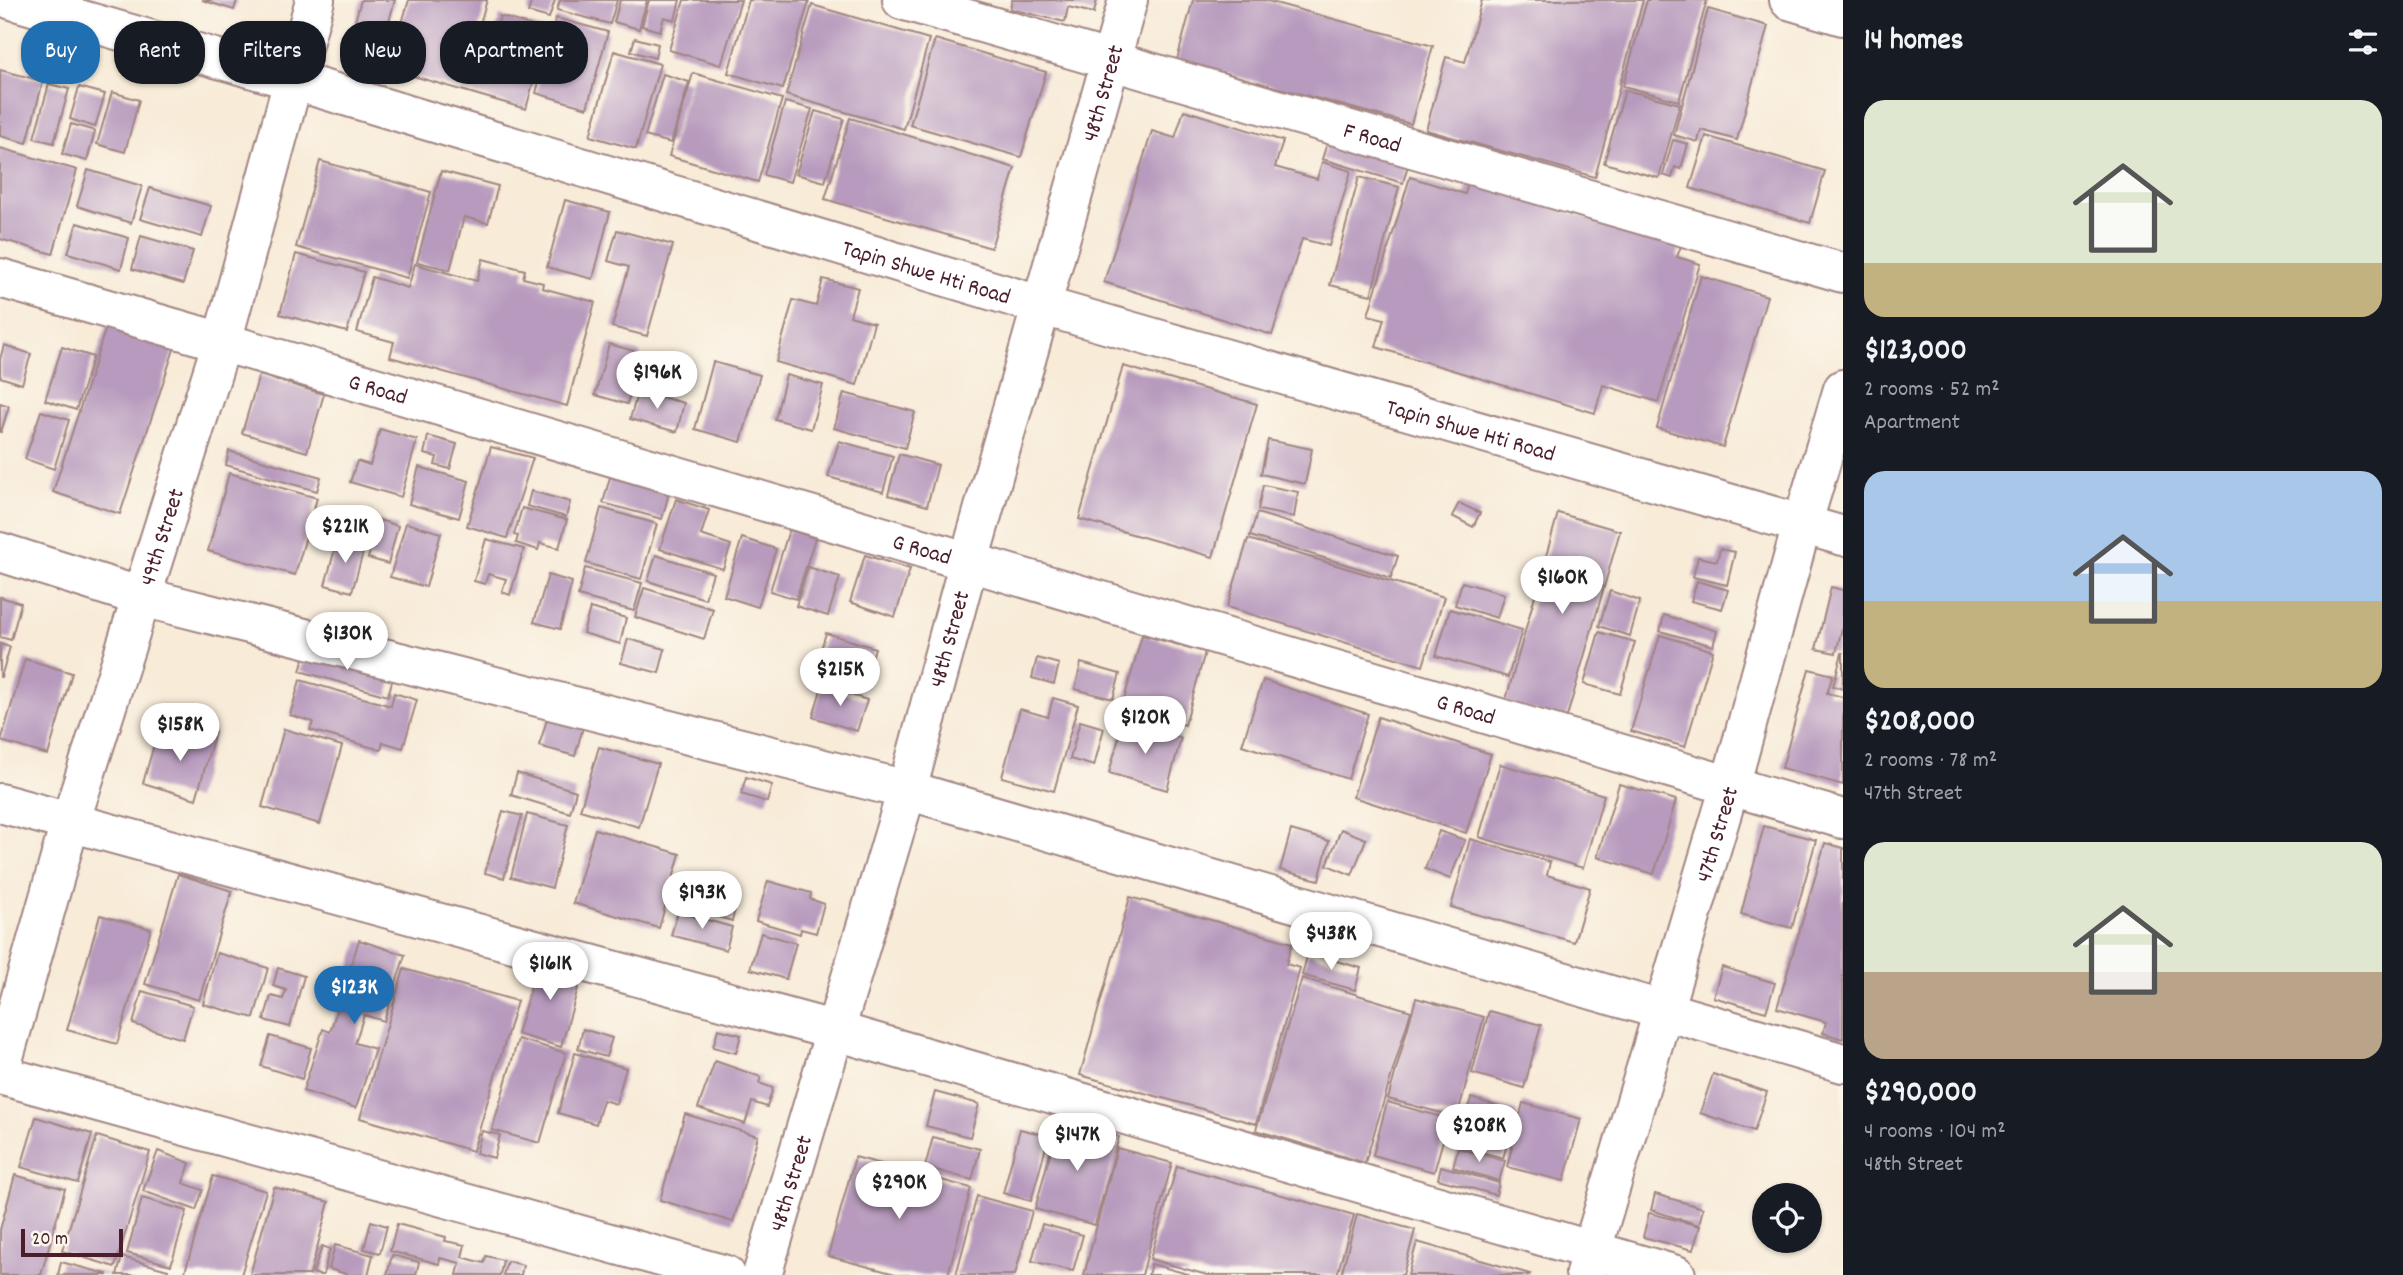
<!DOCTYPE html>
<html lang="en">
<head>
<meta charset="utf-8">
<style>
  body { margin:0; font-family:Dekko,sans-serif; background:#20242c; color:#f1f3f6; height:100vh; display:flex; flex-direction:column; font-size:26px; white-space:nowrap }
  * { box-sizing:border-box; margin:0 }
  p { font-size:23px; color:#9ea1a6 }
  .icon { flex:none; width:38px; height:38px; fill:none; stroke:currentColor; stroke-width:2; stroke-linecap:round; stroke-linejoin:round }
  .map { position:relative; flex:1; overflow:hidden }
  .details { display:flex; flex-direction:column; background:#171b24; width:560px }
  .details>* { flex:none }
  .banner { position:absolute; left:21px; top:21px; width:665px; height:63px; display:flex; gap:14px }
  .buttons { position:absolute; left:1752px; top:1183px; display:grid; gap:14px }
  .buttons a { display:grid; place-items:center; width:70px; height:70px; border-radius:50%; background:#171b24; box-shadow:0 2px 5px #0004; font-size:35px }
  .scale { position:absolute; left:21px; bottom:18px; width:102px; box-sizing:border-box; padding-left:7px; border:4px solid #4a1f2b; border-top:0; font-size:19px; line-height:24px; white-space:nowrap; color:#4a1f2b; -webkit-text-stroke:5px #fbf7ec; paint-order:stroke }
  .price { position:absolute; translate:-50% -60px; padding:0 16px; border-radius:24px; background:#fff; color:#222; font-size:23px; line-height:46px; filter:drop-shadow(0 2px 4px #0008) }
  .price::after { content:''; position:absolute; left:50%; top:42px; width:21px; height:16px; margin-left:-10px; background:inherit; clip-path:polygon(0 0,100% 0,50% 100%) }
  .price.current { background:#1f6fb2; color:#fff }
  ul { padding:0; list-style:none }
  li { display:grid; align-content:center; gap:14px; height:371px; padding:0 21px }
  li span { display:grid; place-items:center; height:217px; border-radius:21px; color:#555 }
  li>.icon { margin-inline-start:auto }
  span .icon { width:126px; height:126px; fill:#fffc; stroke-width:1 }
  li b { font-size:30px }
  h2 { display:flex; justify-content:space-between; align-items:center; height:84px; padding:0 21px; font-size:30px }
  .chip { padding:0 24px; border-radius:28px; background:#171b24; box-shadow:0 2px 5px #0004; font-size:24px; line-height:63px }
  .chip.current { background:#1f6fb2; color:#fff }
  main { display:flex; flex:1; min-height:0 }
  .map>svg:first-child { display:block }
  .building { fill:#b79abd }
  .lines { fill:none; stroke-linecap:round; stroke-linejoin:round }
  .minor-casing { stroke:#a18582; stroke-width:42 }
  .minor { stroke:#fff; stroke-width:38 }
  .labels { text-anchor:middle; stroke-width:7; stroke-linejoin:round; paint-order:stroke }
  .street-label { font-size:23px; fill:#4a1f2b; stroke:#fbf7ec }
</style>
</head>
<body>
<main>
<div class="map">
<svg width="1843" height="1275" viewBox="0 0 1843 1275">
  <rect width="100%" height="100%" fill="#fbf7ec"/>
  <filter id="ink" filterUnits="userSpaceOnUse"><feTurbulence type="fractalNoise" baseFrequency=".0143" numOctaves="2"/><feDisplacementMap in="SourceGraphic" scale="14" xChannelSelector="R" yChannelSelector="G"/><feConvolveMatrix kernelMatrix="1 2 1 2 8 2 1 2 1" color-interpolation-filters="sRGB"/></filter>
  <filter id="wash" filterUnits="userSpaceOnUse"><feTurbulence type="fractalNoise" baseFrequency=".00686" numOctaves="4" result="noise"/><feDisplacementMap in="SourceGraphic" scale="28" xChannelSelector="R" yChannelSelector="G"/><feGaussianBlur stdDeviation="1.57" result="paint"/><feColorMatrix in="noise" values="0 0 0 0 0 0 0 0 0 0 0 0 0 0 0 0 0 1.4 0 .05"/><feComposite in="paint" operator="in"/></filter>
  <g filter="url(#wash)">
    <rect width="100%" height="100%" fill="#f8ebd8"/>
    <g id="blocks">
      <g class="building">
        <polygon points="202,0 237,0 234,10"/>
        <polygon points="361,0 395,0 386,32 398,36 409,0 487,0 470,57 476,59 482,40 492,43 500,16 542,29 529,74 535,76 526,109 345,56"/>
        <polygon points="532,0 555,0 549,18 528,12"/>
        <polygon points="560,0 617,0 610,24 557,10"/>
        <polygon points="620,0 647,0 639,29 614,22"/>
        <polygon points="649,0 680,0 675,20 664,17 660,31 642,26"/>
        <polygon points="684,0 741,0 721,65 669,50"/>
        <polygon points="749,0 809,1 783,89 728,73"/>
        <polygon points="1012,0 1097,0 1094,13 1068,7 1065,22 1010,9"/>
        <polygon points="1193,0 1264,0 1433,46 1411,124 1177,60"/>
        <polygon points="1482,0 1643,0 1595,177 1426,130 1446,57 1465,62"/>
        <polygon points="1647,0 1707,0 1679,101 1623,86"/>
        <polygon points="812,5 929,39 904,129 786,95"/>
        <polygon points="1708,9 1768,26 1737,140 1701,130 1698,142 1674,135"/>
        <polygon points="556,18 608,32 587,108 536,93"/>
        <polygon points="635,38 658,44 655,58 631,51"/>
        <polygon points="935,39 1046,72 1021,157 910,125"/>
        <polygon points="614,51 660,64 636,149 590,136"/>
        <polygon points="0,70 43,81 27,143 0,136"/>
        <polygon points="693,73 782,99 758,182 669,156"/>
        <polygon points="663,74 689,82 671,143 645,136"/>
        <polygon points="49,84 69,89 54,143 34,138"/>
        <polygon points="79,87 105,94 95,127 70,119"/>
        <polygon points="1625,90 1680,104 1659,178 1604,163"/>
        <polygon points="112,92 139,100 125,152 97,144"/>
        <polygon points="785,102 812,109 790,182 764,175"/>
        <polygon points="1184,110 1283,141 1275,167 1317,179 1322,162 1351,171 1329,246 1302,239 1272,335 1104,282 1152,131 1175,138"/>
        <polygon points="815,111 844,119 825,182 796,174"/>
        <polygon points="850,118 1015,168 991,248 825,199"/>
        <polygon points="71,124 95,131 87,161 62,154"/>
        <polygon points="1706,136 1825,171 1810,223 1690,188"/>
        <polygon points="1329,137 1409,161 1403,183 1322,159"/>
        <polygon points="1673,140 1688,144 1681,169 1675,167 1672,178 1663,175"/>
        <polygon points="0,148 77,170 53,254 0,239"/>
        <polygon points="320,161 431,192 407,278 296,247"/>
        <polygon points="88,170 142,186 131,223 77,206"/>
        <polygon points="441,171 498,186 488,223 464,217 450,270 417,262"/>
        <polygon points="1359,177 1399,187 1371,295 1330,285"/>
        <polygon points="1410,177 1465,194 1468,182 1681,246 1677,257 1700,264 1658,402 1603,385 1595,413 1376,347 1384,319 1368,315"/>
        <polygon points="150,188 211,206 202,237 140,219"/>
        <polygon points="565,200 610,212 593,279 547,267"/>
        <polygon points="77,223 129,238 121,269 68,253"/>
        <polygon points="617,230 673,245 647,336 612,327 629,267 608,261"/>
        <polygon points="141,236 193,251 183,284 132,269"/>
        <polygon points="296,254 364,272 347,332 280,314"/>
        <polygon points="483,259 525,270 523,278 543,283 542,288 595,302 567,406 390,357 394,342 357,332 372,277 408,288 415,264 477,281"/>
        <polygon points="1701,276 1767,296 1723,447 1657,428"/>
        <polygon points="823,279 858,288 850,316 874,323 857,385 776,362 793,300 816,306"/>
        <polygon points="107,324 175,346 120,514 53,492"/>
        <polygon points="609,344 641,353 627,404 595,395"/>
        <polygon points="4,345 31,354 22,384 0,377 0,359"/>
        <polygon points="62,347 93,357 76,410 45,400"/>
        <polygon points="713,362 760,375 741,442 695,429"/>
        <polygon points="1123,366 1257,404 1213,557 1079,519"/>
        <polygon points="259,375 324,394 307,452 242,433"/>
        <polygon points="786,375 823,385 811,429 775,419"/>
        <polygon points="638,391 684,403 677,432 630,419"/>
        <polygon points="844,393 915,412 905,448 834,428"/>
        <polygon points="0,403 9,406 1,432 0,432"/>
        <polygon points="41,411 69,420 54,469 25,459"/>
        <polygon points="380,429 417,440 401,497 350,482 357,461 370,465"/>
        <polygon points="428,436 457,444 450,469 435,465 437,457 424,454"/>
        <polygon points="1268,440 1312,449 1305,484 1261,474"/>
        <polygon points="839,441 893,456 883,492 828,477"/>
        <polygon points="491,447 533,458 507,538 467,526"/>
        <polygon points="229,451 321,477 317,491 226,465"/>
        <polygon points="899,454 938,465 927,506 888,495"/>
        <polygon points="419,467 469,481 459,518 409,504"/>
        <polygon points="229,473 317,498 295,575 208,551"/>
        <polygon points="610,477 669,493 662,519 603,503"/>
        <polygon points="1263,485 1298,492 1294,517 1258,510"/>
        <polygon points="531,491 570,502 566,517 527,506"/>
        <polygon points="676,499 709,510 701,535 731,545 723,569 660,549"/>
        <polygon points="1459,503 1480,513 1473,527 1452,516"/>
        <polygon points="522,508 567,520 559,548 540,543 538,550 516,543 518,536 514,535"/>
        <polygon points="601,508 657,524 641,579 586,563"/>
        <polygon points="1257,513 1398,556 1391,578 1250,536"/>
        <polygon points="1558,513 1620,531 1566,720 1505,703"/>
        <polygon points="379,520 398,526 388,564 368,558"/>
        <polygon points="406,523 441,533 426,587 390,577"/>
        <polygon points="789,530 815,538 796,599 770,591"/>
        <polygon points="338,538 365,545 352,592 325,585"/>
        <polygon points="742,538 776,549 758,607 724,596"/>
        <polygon points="486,539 524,549 510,595 502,592 506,579 488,574 485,584 474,581"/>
        <polygon points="1248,539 1444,597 1423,666 1227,607"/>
        <polygon points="1720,549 1735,552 1727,585 1693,577 1698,557 1717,561"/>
        <polygon points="656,555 713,573 705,599 648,581"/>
        <polygon points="865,555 910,569 895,617 850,602"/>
        <polygon points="808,567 840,577 828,616 796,606"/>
        <polygon points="585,568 642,583 634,611 578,596"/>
        <polygon points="548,575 572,582 560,629 534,622"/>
        <polygon points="1697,581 1728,590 1722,609 1691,601"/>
        <polygon points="1462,582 1504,594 1497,618 1455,605"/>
        <polygon points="1831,587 1843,590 1843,624 1836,653 1816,649"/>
        <polygon points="644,588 713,609 704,639 635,617"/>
        <polygon points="1610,591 1640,601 1630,636 1599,626"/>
        <polygon points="0,597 21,603 11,640 0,637"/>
        <polygon points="590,608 626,618 620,644 583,633"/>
        <polygon points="1450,609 1522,630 1508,677 1436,656"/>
        <polygon points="1664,615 1717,631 1713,646 1660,631"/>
        <polygon points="1599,632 1635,642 1620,694 1584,684"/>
        <polygon points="826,633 875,648 863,687 814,672"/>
        <polygon points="1142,635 1205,652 1185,725 1122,707"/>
        <polygon points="1660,635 1713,651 1685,747 1631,731"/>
        <polygon points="628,639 665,649 659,673 621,663"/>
        <polygon points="0,644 10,647 1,677 0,677"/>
        <polygon points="307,649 394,674 388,696 300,671"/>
        <polygon points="1842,653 1843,653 1843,689 1833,686"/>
        <polygon points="1037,658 1059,664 1054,684 1032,678"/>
        <polygon points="25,659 72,673 48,755 1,741"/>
        <polygon points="1081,663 1120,674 1113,699 1075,689"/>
        <polygon points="1809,669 1833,675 1827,693 1843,697 1843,785 1782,768"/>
        <polygon points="300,680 391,706 394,693 417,700 403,748 383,742 381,750 310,730 313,722 290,715"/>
        <polygon points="1263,680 1368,714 1348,779 1242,745"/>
        <polygon points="822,686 867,700 857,731 813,717"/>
        <polygon points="1053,698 1078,705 1054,791 1002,777 1020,709 1048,717"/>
        <polygon points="548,716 583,727 575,756 539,746"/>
        <polygon points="1378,717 1491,754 1466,833 1353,797"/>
        <polygon points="1080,721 1104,728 1094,766 1070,759"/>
        <polygon points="1123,723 1181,738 1167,790 1109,773"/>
        <polygon points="190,725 215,732 196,799 143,783 156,738 184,746"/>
        <polygon points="284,729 342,746 320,824 262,807"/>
        <polygon points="599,747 658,764 639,827 580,810"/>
        <polygon points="1500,764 1604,795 1583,868 1479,837"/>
        <polygon points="517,773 576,791 570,813 511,795"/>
        <polygon points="746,777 772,785 767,802 741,794"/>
        <polygon points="1619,784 1676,800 1654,874 1597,857"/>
        <polygon points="503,811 522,816 504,878 485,873"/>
        <polygon points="527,814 568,825 552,888 511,877"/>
        <polygon points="1764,826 1816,840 1792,928 1741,914"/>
        <polygon points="595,829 680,854 659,928 573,903"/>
        <polygon points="1341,829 1366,839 1352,875 1327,865"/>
        <polygon points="1291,830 1329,841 1319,880 1280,870"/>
        <polygon points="1439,831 1465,840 1450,879 1425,869"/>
        <polygon points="1470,839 1550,862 1547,875 1590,888 1574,942 1451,907"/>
        <polygon points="1825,843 1843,848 1843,1039 1823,1033 1826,1022 1777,1008"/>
        <polygon points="178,874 232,891 199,1000 145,984"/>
        <polygon points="685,874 740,890 732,921 676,905"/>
        <polygon points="768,881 811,893 810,899 824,904 816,933 801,929 800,934 756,921"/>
        <polygon points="1130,897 1292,943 1286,964 1300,968 1256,1124 1080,1075"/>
        <polygon points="678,912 732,927 726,950 671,935"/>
        <polygon points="100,915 151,929 117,1044 67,1030"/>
        <polygon points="761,933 796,943 786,979 750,969"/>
        <polygon points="359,940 405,955 384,1021 364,1015 355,1043 375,1049 356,1108 303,1091 323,1029 330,1032"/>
        <polygon points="217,953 268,968 254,1018 203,1004"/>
        <polygon points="1308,953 1361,968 1355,990 1302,975"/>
        <polygon points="539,958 583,971 561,1047 517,1034"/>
        <polygon points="1722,967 1775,983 1766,1012 1713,997"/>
        <polygon points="278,968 304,976 290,1027 264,1020 271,996 283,999 286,990 273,986"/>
        <polygon points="404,969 517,1001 473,1151 360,1118"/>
        <polygon points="1302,978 1411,1011 1365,1163 1256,1130"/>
        <polygon points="142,991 193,1006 183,1039 133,1024"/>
        <polygon points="1416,998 1484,1017 1457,1117 1388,1099"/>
        <polygon points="1489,1011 1541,1025 1524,1088 1472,1073"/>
        <polygon points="583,1029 612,1038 606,1057 578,1049"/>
        <polygon points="718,1029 741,1035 736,1053 713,1047"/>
        <polygon points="270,1036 311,1048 302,1079 261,1066"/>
        <polygon points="518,1039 566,1053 540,1143 492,1130"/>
        <polygon points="575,1053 626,1068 616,1104 603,1100 596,1124 558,1113"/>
        <polygon points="715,1061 761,1077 759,1083 773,1088 767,1107 752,1102 745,1124 698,1108"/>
        <polygon points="1713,1074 1767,1092 1754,1131 1700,1113"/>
        <polygon points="935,1092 979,1104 970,1137 926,1126"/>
        <polygon points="1471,1098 1517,1112 1503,1158 1457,1145"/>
        <polygon points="1387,1102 1449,1119 1434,1172 1373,1155"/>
        <polygon points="1523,1103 1581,1119 1564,1181 1507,1167"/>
        <polygon points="685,1114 758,1136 733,1222 660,1200"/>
        <polygon points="36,1117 92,1134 78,1183 21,1167"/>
        <polygon points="1059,1120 1119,1137 1095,1225 1035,1209"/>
        <polygon points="1020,1129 1049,1136 1031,1201 1003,1193"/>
        <polygon points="482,1131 500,1135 494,1158 476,1153"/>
        <polygon points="97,1136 150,1152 115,1267 62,1251"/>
        <polygon points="933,1137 980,1149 972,1180 925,1167"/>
        <polygon points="1117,1148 1172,1163 1142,1275 1084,1275"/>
        <polygon points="1458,1148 1505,1161 1499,1181 1453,1167"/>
        <polygon points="158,1151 190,1163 183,1183 203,1190 196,1210 143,1191"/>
        <polygon points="855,1157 971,1188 948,1275 899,1275 828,1256"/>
        <polygon points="1177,1166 1354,1215 1337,1275 1207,1275 1150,1259"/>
        <polygon points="1441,1166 1499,1183 1496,1195 1438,1179"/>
        <polygon points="15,1175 65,1189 41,1275 0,1275 0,1230"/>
        <polygon points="213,1176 266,1191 241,1275 184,1275"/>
        <polygon points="274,1187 329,1202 310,1275 250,1275"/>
        <polygon points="1655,1194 1703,1208 1699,1225 1651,1210"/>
        <polygon points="977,1196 1032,1211 1015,1275 956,1275"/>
        <polygon points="142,1198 187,1211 171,1265 127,1253"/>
        <polygon points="1649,1213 1700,1226 1693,1250 1643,1237"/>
        <polygon points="1357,1214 1415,1230 1403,1275 1341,1275"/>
        <polygon points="371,1221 387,1226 380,1253 364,1249"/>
        <polygon points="397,1224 446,1237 445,1241 465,1245 462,1257 484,1263 486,1256 503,1260 500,1275 457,1275 460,1263 440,1258 439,1264 390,1251"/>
        <polygon points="1042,1224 1083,1235 1073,1271 1032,1261"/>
        <polygon points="1417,1242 1530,1274 1529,1275 1408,1275"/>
        <polygon points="335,1245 373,1255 368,1275 350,1275 329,1269"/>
        <polygon points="322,1246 330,1249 323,1275 319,1275 313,1273"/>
        <polygon points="392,1255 419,1262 416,1275 387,1275"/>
        <polygon points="122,1257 168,1270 167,1275 117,1275"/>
        <polygon points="507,1261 523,1265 521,1275 503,1275"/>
        <polygon points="61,1262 107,1274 107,1275 58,1275"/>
        <polygon points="1151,1264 1188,1274 1187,1275 1148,1275"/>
      </g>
    </g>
  </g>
  <g filter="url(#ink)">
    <use href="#blocks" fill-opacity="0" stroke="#a18582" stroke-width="2"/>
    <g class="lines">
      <g class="minor-casing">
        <g id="minor">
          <path id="s1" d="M12,0L292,80L1043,306L1843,536"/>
          <path id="s2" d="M902,0L1843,273"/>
          <polyline points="1789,0 1843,16"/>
          <path id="s3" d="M0,278L222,342L1843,819"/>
          <polyline points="0,552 142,597 907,790 1843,1063"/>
          <polyline points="0,803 836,1031 1676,1275"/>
          <path id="s4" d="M0,1071L70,823L222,342L315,0"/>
          <polyline points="0,1075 726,1275"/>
          <path id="s5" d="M1585,1273L1730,786L1802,525L1843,389"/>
          <path id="s6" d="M762,1275L907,790L969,561L1128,0"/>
        </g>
      </g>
      <use href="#minor" class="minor"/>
    </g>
  </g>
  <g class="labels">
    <g class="street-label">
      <text dy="8" stroke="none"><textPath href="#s6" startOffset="1230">48th Street</textPath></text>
      <text dy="8" stroke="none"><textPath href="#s2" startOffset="490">F Road</textPath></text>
      <text dy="8" stroke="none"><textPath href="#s1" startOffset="954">Tapin Shwe Hti Road</textPath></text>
      <text dy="8" stroke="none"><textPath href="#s3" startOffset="394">G Road</textPath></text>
      <text dy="8" stroke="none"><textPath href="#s1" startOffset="1521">Tapin Shwe Hti Road</textPath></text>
      <text dy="8" stroke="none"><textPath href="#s4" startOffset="558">49th Street</textPath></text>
      <text dy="8" stroke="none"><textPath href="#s3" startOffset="961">G Road</textPath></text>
      <text dy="8" stroke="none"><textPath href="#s6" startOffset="663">48th Street</textPath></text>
      <text dy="8" stroke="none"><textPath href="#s3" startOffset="1528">G Road</textPath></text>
      <text dy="8" stroke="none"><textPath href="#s5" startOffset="458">47th Street</textPath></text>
      <text dy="8" stroke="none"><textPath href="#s6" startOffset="96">48th Street</textPath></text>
    </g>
  </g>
</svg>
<div class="buttons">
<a><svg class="icon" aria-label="locate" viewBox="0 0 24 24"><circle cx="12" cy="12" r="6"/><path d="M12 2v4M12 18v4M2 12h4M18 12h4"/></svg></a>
</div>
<div class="scale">20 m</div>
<b class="price" style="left:657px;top:411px">$196K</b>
<b class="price" style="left:345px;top:565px">$221K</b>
<b class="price" style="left:1562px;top:616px">$160K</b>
<b class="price" style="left:347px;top:672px">$130K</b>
<b class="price" style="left:840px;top:708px">$215K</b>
<b class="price" style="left:1145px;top:756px">$120K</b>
<b class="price" style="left:180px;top:763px">$158K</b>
<b class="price" style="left:702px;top:931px">$193K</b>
<b class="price" style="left:1331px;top:972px">$438K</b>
<b class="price" style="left:550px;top:1002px">$161K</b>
<b class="price current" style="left:354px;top:1026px">$123K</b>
<b class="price" style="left:1479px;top:1164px">$208K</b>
<b class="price" style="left:1077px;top:1173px">$147K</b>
<b class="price" style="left:899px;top:1221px">$290K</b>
<div class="banner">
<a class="chip current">Buy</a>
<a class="chip">Rent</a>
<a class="chip">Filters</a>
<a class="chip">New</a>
<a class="chip">Apartment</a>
</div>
</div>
<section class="details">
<h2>14 homes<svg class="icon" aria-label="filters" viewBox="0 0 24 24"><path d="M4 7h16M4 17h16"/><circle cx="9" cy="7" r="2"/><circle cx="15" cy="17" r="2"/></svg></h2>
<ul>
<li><span style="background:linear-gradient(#dfe7d0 75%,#c2b280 0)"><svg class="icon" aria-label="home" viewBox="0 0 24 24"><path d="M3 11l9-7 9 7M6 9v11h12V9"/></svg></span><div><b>$123,000</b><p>2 rooms · 52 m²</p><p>Apartment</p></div></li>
<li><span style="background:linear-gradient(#a9c7e8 60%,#c2b280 0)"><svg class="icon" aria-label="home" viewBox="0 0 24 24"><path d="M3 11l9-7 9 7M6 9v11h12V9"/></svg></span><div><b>$208,000</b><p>2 rooms · 78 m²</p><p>47th Street</p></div></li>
<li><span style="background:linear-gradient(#dfe7d0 60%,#b9a48a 0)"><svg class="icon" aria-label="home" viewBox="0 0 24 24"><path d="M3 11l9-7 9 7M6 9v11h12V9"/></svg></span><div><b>$290,000</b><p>4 rooms · 104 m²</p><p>48th Street</p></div></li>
</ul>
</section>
</main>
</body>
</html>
